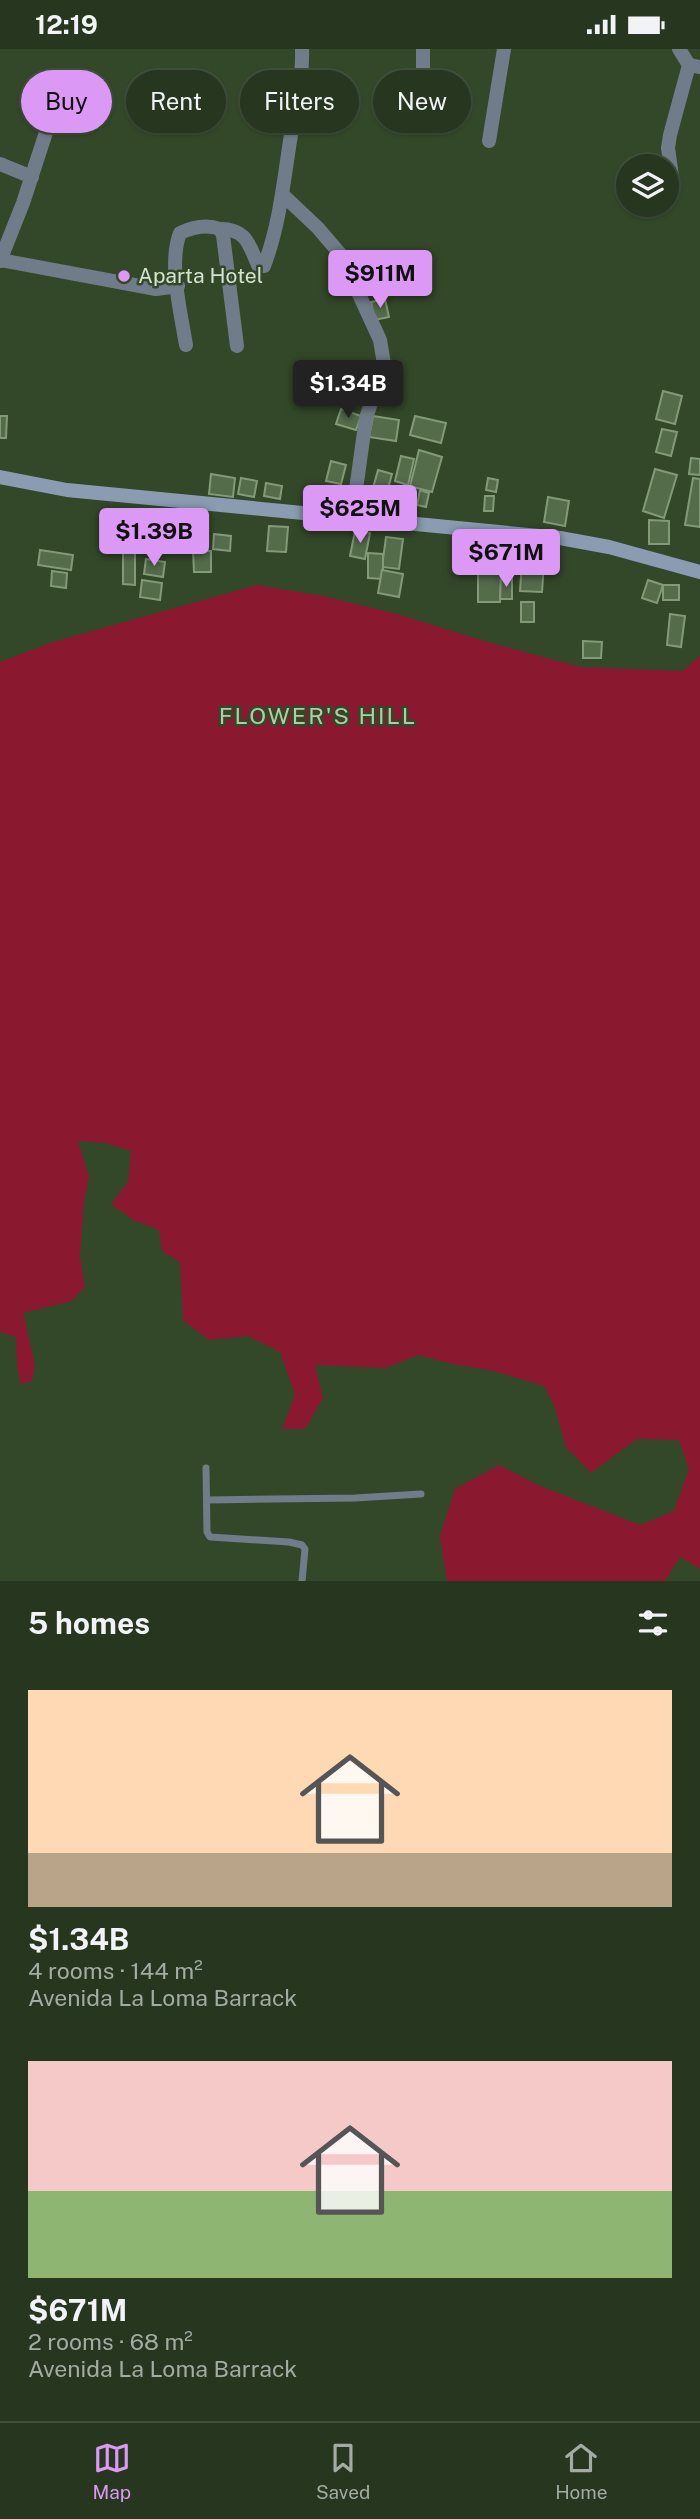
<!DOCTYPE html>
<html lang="en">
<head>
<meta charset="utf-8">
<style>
  body { margin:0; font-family:"Public Sans",sans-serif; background:#32412c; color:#f1f3f6; height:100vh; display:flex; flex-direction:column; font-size:26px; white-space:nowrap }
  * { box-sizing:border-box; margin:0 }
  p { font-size:23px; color:#a4aba4 }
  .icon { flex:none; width:38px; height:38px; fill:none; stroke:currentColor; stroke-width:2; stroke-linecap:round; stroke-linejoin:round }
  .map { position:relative; height:1532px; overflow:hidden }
  .panel { display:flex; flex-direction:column; background:#26361f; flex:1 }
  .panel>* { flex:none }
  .guide { position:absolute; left:21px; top:21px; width:658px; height:63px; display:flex; gap:14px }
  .controls { position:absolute; left:616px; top:105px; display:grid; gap:14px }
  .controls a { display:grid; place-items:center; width:63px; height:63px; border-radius:50%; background:#26361f; box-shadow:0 2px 5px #0004,0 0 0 2px #42503d; font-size:35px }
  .price { position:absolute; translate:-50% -60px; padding:0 16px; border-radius:7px; background:#db99f5; color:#111; font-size:23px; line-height:46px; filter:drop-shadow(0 2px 4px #0008) }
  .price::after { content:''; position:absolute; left:50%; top:42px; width:21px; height:16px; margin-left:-10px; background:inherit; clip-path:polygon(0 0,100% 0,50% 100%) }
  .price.selected { background:#222; color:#fff }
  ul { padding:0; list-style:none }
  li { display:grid; align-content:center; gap:14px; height:371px; padding:0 28px }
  li span { display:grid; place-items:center; height:217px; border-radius:0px; color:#555 }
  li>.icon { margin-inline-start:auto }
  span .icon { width:126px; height:126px; fill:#fffc; stroke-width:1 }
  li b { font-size:30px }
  h2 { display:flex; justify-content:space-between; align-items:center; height:84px; padding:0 28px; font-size:30px }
  .chip { padding:0 24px; border-radius:32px; background:#26361f; box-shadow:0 2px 5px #0004,0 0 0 2px #42503d; font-size:24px; line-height:63px }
  .chip.selected { background:#db99f5; color:#111 }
  .status { display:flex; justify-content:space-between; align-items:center; height:49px; padding:0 35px; background:#26361f; direction:ltr }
  .status svg { height:19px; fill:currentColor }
  .tabs { display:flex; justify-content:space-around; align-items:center; height:98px; border-top:2px solid #42503d; background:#26361f; font-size:19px; color:#a4aba4 }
  .tabs a { display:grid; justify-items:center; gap:4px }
  .tabs .selected { color:#db99f5 }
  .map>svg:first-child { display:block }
  .green { fill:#8a192f }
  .building { fill:#556c4b; stroke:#829a78; stroke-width:2 }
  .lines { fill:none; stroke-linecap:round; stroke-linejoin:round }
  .lane { stroke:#717c8a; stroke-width:7 }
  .street { stroke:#717c8a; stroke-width:14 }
  .secondary { stroke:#8b9cb2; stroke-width:14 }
  .poi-dot { fill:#db99f5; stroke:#334829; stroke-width:2.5 }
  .labels { text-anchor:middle; stroke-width:5; stroke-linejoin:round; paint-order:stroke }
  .poi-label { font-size:21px; fill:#d5e2d0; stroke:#334829; text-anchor:start }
  .neighbourhood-label { font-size:23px; letter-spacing:2px; fill:#b3cca8; stroke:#334829 }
</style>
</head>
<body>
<div class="status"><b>12:19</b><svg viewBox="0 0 49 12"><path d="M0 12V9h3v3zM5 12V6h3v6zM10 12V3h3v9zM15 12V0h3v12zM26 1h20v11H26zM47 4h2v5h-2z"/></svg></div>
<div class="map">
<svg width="700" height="1532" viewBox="0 0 700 1532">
  <rect width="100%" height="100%" fill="#334829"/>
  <polygon class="green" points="257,536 323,547 397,565 491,594 580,618 682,622 700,607 700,1520 680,1508 665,1532 447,1532 440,1487 455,1440 499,1416 538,1436 640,1476 674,1462 689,1420 679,1391 637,1390 591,1424 566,1398 554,1356 544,1337 494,1322 458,1316 418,1306 386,1319 315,1316 323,1349 305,1380 282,1380 295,1346 280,1303 248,1287 209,1291 183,1271 180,1213 162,1202 159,1181 133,1171 111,1155 128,1133 131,1102 105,1094 78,1092 89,1128 84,1152 80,1207 85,1238 72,1252 23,1264 35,1315 32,1332 21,1335 17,1317 16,1288 0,1283 0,613 53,593"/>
  <g class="building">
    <polygon points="385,250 389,268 374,271 371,253"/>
    <polygon points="362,323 365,346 350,348 347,325"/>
    <polygon points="663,342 682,347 675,375 656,370"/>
    <polygon points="341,360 361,367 356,381 336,375"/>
    <polygon points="0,367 7,367 6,389 0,389"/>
    <polygon points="373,367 399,371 396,392 369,388"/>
    <polygon points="415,367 446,374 441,394 410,386"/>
    <polygon points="662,380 677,383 671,407 656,403"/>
    <polygon points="419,401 442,408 432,443 410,437"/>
    <polygon points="401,407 414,410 408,436 395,432"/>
    <polygon points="691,409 700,410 700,426 689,425"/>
    <polygon points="331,412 346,416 341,435 326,432"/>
    <polygon points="655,420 677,426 664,469 643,462"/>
    <polygon points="378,421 392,425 387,443 373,439"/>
    <polygon points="211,425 235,429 233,448 209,445"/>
    <polygon points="241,429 257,432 254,448 238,445"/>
    <polygon points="488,429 498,431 496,443 486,441"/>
    <polygon points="693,429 700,430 700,478 685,476"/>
    <polygon points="266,434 282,437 280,450 264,447"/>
    <polygon points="384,440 398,444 392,467 378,463"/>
    <polygon points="420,441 429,444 426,458 417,456"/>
    <polygon points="401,442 416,444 412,470 397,467"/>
    <polygon points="485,447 494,447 493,462 484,462"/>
    <polygon points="548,448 569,452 565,477 544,473"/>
    <polygon points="155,470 171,470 170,503 154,503"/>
    <polygon points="202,470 204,489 190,491 187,472"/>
    <polygon points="649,471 669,472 669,495 649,495"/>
    <polygon points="269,477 288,478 286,503 267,502"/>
    <polygon points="355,482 370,484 365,510 350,507"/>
    <polygon points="214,485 231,487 230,502 213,500"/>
    <polygon points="386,488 403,490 399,520 382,518"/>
    <polygon points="123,490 135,490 135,536 123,535"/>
    <polygon points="40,501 73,506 71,521 38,516"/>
    <polygon points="508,501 512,518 500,522 496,504"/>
    <polygon points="193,502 211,502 211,523 194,523"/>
    <polygon points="368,504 383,505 383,530 368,529"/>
    <polygon points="146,510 165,513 163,528 144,525"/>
    <polygon points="522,512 544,514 542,543 520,542"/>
    <polygon points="382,521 403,525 399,548 378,544"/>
    <polygon points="52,522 67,524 66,539 51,537"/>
    <polygon points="478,524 501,525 500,553 478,553"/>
    <polygon points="501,529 512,529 512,550 500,550"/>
    <polygon points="142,531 162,534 160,551 140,548"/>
    <polygon points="648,531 663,536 657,554 642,549"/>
    <rect x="663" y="536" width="16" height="15"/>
    <rect x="521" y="553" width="13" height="20"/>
    <polygon points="670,565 685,567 681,598 667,596"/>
    <polygon points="583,592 602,593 601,609 583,609"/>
  </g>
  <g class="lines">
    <g class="lane">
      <polyline points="206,1419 207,1483 210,1488 289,1493 302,1496 305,1500 302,1532"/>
      <polyline points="208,1451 355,1449 421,1445"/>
    </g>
    <g class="street">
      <polyline points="423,0 423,40 427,77"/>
      <polyline points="679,0 689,16"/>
      <polyline points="489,92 504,0"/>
      <polyline points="0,115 32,128"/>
      <polyline points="672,127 668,99 670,86 689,16 700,18"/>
      <polyline points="283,146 318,179 341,206 380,291 384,315 366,369 352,469"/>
      <path d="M220,180C248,180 249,197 259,218L264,217C281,172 284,126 292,80C297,53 303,28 302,0"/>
      <polyline points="0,211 156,240 178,237"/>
      <polyline points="0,212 23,154 50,71"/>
      <path d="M186,296C181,264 168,215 180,184C193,178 206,175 220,180L223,186L237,297"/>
    </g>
    <polyline class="secondary" points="0,428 67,441 560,489 609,498 700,523"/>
  </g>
  <circle class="poi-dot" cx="124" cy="227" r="7"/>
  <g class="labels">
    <g class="poi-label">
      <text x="138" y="234">Aparta Hotel</text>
    </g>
    <g class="neighbourhood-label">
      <text x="318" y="675">FLOWER'S HILL</text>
    </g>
  </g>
</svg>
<div class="controls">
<a><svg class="icon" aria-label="layers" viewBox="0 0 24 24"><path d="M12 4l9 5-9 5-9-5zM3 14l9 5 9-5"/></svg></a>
</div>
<b class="price" style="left:380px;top:261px">$911M</b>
<b class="price selected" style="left:348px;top:371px">$1.34B</b>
<b class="price" style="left:360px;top:496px">$625M</b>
<b class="price" style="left:154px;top:519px">$1.39B</b>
<b class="price" style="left:506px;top:540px">$671M</b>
<div class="guide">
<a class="chip selected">Buy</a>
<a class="chip">Rent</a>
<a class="chip">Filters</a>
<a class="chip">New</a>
</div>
</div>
<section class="panel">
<h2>5 homes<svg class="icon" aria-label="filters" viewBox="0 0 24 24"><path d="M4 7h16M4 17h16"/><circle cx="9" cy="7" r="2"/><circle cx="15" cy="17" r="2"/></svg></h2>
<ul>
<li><span style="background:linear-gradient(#ffd9b3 75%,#b9a48a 0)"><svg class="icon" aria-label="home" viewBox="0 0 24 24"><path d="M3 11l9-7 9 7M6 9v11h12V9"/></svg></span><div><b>$1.34B</b><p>4 rooms · 144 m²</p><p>Avenida La Loma Barrack</p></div></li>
<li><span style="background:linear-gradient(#f6c9c9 60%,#8fb573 0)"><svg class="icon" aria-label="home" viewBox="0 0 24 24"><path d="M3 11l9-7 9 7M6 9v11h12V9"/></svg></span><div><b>$671M</b><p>2 rooms · 68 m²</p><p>Avenida La Loma Barrack</p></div></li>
</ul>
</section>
<nav class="tabs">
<a class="selected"><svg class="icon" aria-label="map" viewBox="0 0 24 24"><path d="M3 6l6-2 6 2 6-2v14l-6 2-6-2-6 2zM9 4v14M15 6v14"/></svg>Map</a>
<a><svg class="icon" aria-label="saved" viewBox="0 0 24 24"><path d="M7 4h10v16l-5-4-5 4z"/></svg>Saved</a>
<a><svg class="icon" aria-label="home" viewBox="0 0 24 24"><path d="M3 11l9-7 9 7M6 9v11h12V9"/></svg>Home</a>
</nav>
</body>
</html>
